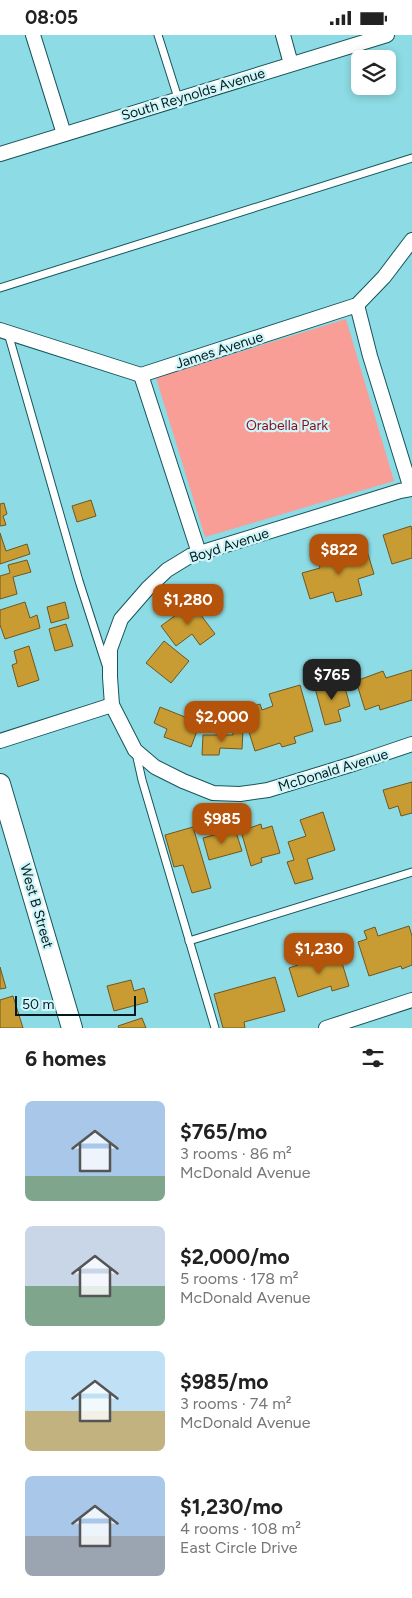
<!DOCTYPE html>
<html lang="en">
<head>
<meta charset="utf-8">
<style>
  body { margin:0; font-family:Figtree,sans-serif; background:#f6f6f6; color:#222; height:100vh; display:flex; flex-direction:column; font-size:19px; white-space:nowrap }
  * { box-sizing:border-box; margin:0 }
  p { font-size:16px; color:#767676 }
  .icon { flex:none; width:28px; height:28px; fill:none; stroke:currentColor; stroke-width:2; stroke-linecap:round; stroke-linejoin:round }
  .map { position:relative; height:993px; overflow:hidden }
  .details { display:flex; flex-direction:column; background:#fff; flex:1 }
  .details>* { flex:none }
  .buttons { position:absolute; left:351px; top:15px; display:grid; gap:10px }
  .buttons a { display:grid; place-items:center; width:45px; height:45px; border-radius:8px; background:#fff; box-shadow:0 2px 8px #0003; font-size:25px }
  .scale { position:absolute; left:15px; bottom:12px; width:121px; box-sizing:border-box; padding-left:5px; border:2px solid #001b1f; border-top:0; font-size:14px; line-height:18px; white-space:nowrap; color:#001b1f; -webkit-text-stroke:4px #d0f5f9; paint-order:stroke }
  .price { position:absolute; translate:-50% -42px; padding:0 11px; border-radius:10px; background:#b45309; color:#fff; font-size:16px; line-height:32px; filter:drop-shadow(0 1px 2px #0008) }
  .price::after { content:''; position:absolute; left:50%; top:30px; width:15px; height:11px; margin-left:-8px; background:inherit; clip-path:polygon(0 0,100% 0,50% 100%) }
  .price.selected { background:#222; color:#fff }
  ul { padding:0; list-style:none }
  li { display:flex; align-items:center; gap:15px; height:125px; padding:0 25px }
  li span { display:grid; place-items:center; flex:none; width:140px; height:100px; border-radius:8px; color:#555 }
  li>.icon { margin-inline-start:auto }
  span .icon { width:60px; height:60px; fill:#fffc; stroke-width:1 }
  li b { font-size:21px }
  h2 { display:flex; justify-content:space-between; align-items:center; height:60px; padding:0 25px; font-size:21px }
  .status { display:flex; justify-content:space-between; align-items:center; height:35px; padding:0 25px; background:#fff; direction:ltr }
  .status svg { height:14px; fill:currentColor }
  .map>svg:first-child { display:block }
  .green { fill:#f99e97 }
  .building { fill:#c89c33; stroke:#6f5620 }
  .lines { fill:none; stroke-linecap:round; stroke-linejoin:round }
  .lane-casing { stroke:#16555b; stroke-width:9 }
  .street-casing { stroke:#16555b; stroke-width:16 }
  .secondary-casing { stroke:#16555b; stroke-width:22 }
  .lane { stroke:#fff; stroke-width:7 }
  .street { stroke:#fff; stroke-width:14 }
  .secondary { stroke:#fff; stroke-width:20 }
  .labels { text-anchor:middle; stroke-width:4.5; stroke-linejoin:round; paint-order:stroke }
  .street-label { font-size:14px; fill:#001b1f; stroke:#d0f5f9 }
  .park-label { font-size:14px; fill:#880f19; stroke:#d0f5f9 }
</style>
</head>
<body>
<div class="status"><b>08:05</b><svg viewBox="0 0 49 12"><path d="M0 12V9h3v3zM5 12V6h3v6zM10 12V3h3v9zM15 12V0h3v12zM26 1h20v11H26zM47 4h2v5h-2z"/></svg></div>
<div class="map">
<svg width="412" height="993" viewBox="0 0 412 993">
  <rect width="100%" height="100%" fill="#8ddbe4"/>
  <polygon class="green" points="346,284 394,446 205,502 156,343"/>
  <g class="building">
    <polygon points="91,465 96,481 77,487 72,471"/>
    <polygon points="4,468 7,479 3,481 6,490 0,491 0,469"/>
    <polygon points="411,491 412,496 412,523 392,529 383,500"/>
    <polygon points="0,498 6,516 27,509 30,519 0,529"/>
    <polygon points="352,515 354,520 367,516 374,539 358,544 362,560 336,567 333,557 310,564 302,538 320,533 317,525"/>
    <polygon points="27,525 31,537 13,542 17,559 0,564 0,541 10,538 8,530"/>
    <polygon points="25,567 30,583 37,580 40,593 5,604 0,590 0,575"/>
    <polygon points="65,567 69,583 51,588 47,572"/>
    <polygon points="192,568 215,599 200,610 192,599 176,611 161,591"/>
    <polygon points="66,589 73,611 55,616 49,594"/>
    <polygon points="164,606 189,626 171,648 146,628"/>
    <polygon points="29,611 39,645 18,652 12,630 17,628 14,616"/>
    <polygon points="412,635 412,665 380,675 379,670 365,675 356,646 383,636 386,643"/>
    <polygon points="343,645 350,671 338,675 341,686 325,690 315,653"/>
    <polygon points="300,650 313,696 294,702 296,708 282,712 280,708 255,716 242,675 260,669 262,675 273,671 269,659"/>
    <polygon points="160,672 200,688 191,712 164,702 167,694 154,688"/>
    <polygon points="233,695 243,695 242,714 220,713 219,720 202,720 203,700 233,700"/>
    <polygon points="412,747 412,778 401,781 398,771 389,774 383,755"/>
    <polygon points="323,777 335,815 307,824 313,844 295,849 287,827 294,825 288,807 306,801 300,785"/>
    <polygon points="261,789 262,794 272,791 280,818 261,823 262,827 251,831 241,796"/>
    <polygon points="193,792 211,853 192,858 183,830 174,832 165,800"/>
    <polygon points="235,794 242,816 209,825 203,803"/>
    <polygon points="409,891 412,901 412,930 402,934 401,931 369,941 358,907 367,904 364,896 375,892 378,901"/>
    <polygon points="339,918 349,951 332,956 331,951 298,962 289,933 298,930 296,924 307,920 309,927"/>
    <polygon points="0,932 6,953 0,954"/>
    <polygon points="275,942 285,976 244,987 245,993 223,993 214,959"/>
    <polygon points="131,945 134,956 144,953 148,967 114,976 107,951"/>
    <polygon points="13,961 23,993 0,993 0,965"/>
    <polygon points="142,983 146,993 119,993 118,991"/>
  </g>
  <g class="lines">
    <g class="lane-casing">
      <g id="lane">
        <polyline points="158,0 178,63"/>
        <polyline points="0,253 412,123"/>
        <polyline points="8,298 79,546 106,630"/>
        <polyline points="136,718 142,745 215,993"/>
        <polyline points="189,906 412,837"/>
      </g>
    </g>
    <g class="street-casing">
      <g id="street">
        <polyline points="33,0 64,99"/>
        <polyline points="283,0 291,29"/>
        <polyline points="0,119 387,0"/>
        <polyline points="357,270 370,321 411,454"/>
        <polyline points="0,295 141,340 357,270 384,242 412,205"/>
        <polyline points="141,340 199,518"/>
        <polyline points="412,454 400,456 190,521 167,535 148,553 121,584 110,614 110,642 112,670 135,715 155,732 183,746 213,758 240,759 268,755 356,728 412,709"/>
        <polyline points="0,706 112,670"/>
        <polyline points="326,993 412,965"/>
      </g>
    </g>
    <g class="secondary-casing">
      <polyline id="secondary" points="0,749 72,993"/>
    </g>
    <use href="#lane" class="lane"/>
    <use href="#street" class="street"/>
    <use href="#secondary" class="secondary"/>
  </g>
  <g class="labels">
    <g class="street-label">
      <text transform="translate(193 59) rotate(-17)" y="5">South Reynolds Avenue</text>
      <text transform="translate(219 315) rotate(-18)" y="5">James Avenue</text>
      <text transform="translate(229 510) rotate(-18)" y="5">Boyd Avenue</text>
      <text transform="translate(333 735) rotate(-17)" y="5">McDonald Avenue</text>
      <text transform="translate(37 871) rotate(74)" y="5">West B Street</text>
    </g>
    <g class="park-label">
      <text x="287" y="395">Orabella Park</text>
    </g>
  </g>
</svg>
<div class="buttons">
<a><svg class="icon" aria-label="layers" viewBox="0 0 24 24"><path d="M12 4l9 5-9 5-9-5zM3 14l9 5 9-5"/></svg></a>
</div>
<div class="scale">50 m</div>
<b class="price" style="left:339px;top:541px">$822</b>
<b class="price" style="left:188px;top:591px">$1,280</b>
<b class="price selected" style="left:332px;top:666px">$765</b>
<b class="price" style="left:222px;top:708px">$2,000</b>
<b class="price" style="left:222px;top:810px">$985</b>
<b class="price" style="left:319px;top:940px">$1,230</b>
</div>
<section class="details">
<h2>6 homes<svg class="icon" aria-label="filters" viewBox="0 0 24 24"><path d="M4 7h16M4 17h16"/><circle cx="9" cy="7" r="2"/><circle cx="15" cy="17" r="2"/></svg></h2>
<ul>
<li><span style="background:linear-gradient(#a9c7e8 75%,#7fa58c 0)"><svg class="icon" aria-label="home" viewBox="0 0 24 24"><path d="M3 11l9-7 9 7M6 9v11h12V9"/></svg></span><div><b>$765/mo</b><p>3 rooms · 86 m²</p><p>McDonald Avenue</p></div></li>
<li><span style="background:linear-gradient(#c9d6e8 60%,#7fa58c 0)"><svg class="icon" aria-label="home" viewBox="0 0 24 24"><path d="M3 11l9-7 9 7M6 9v11h12V9"/></svg></span><div><b>$2,000/mo</b><p>5 rooms · 178 m²</p><p>McDonald Avenue</p></div></li>
<li><span style="background:linear-gradient(#bfe0f5 60%,#c2b280 0)"><svg class="icon" aria-label="home" viewBox="0 0 24 24"><path d="M3 11l9-7 9 7M6 9v11h12V9"/></svg></span><div><b>$985/mo</b><p>3 rooms · 74 m²</p><p>McDonald Avenue</p></div></li>
<li><span style="background:linear-gradient(#a9c7e8 60%,#9aa5b1 0)"><svg class="icon" aria-label="home" viewBox="0 0 24 24"><path d="M3 11l9-7 9 7M6 9v11h12V9"/></svg></span><div><b>$1,230/mo</b><p>4 rooms · 108 m²</p><p>East Circle Drive</p></div></li>
</ul>
</section>
</body>
</html>
